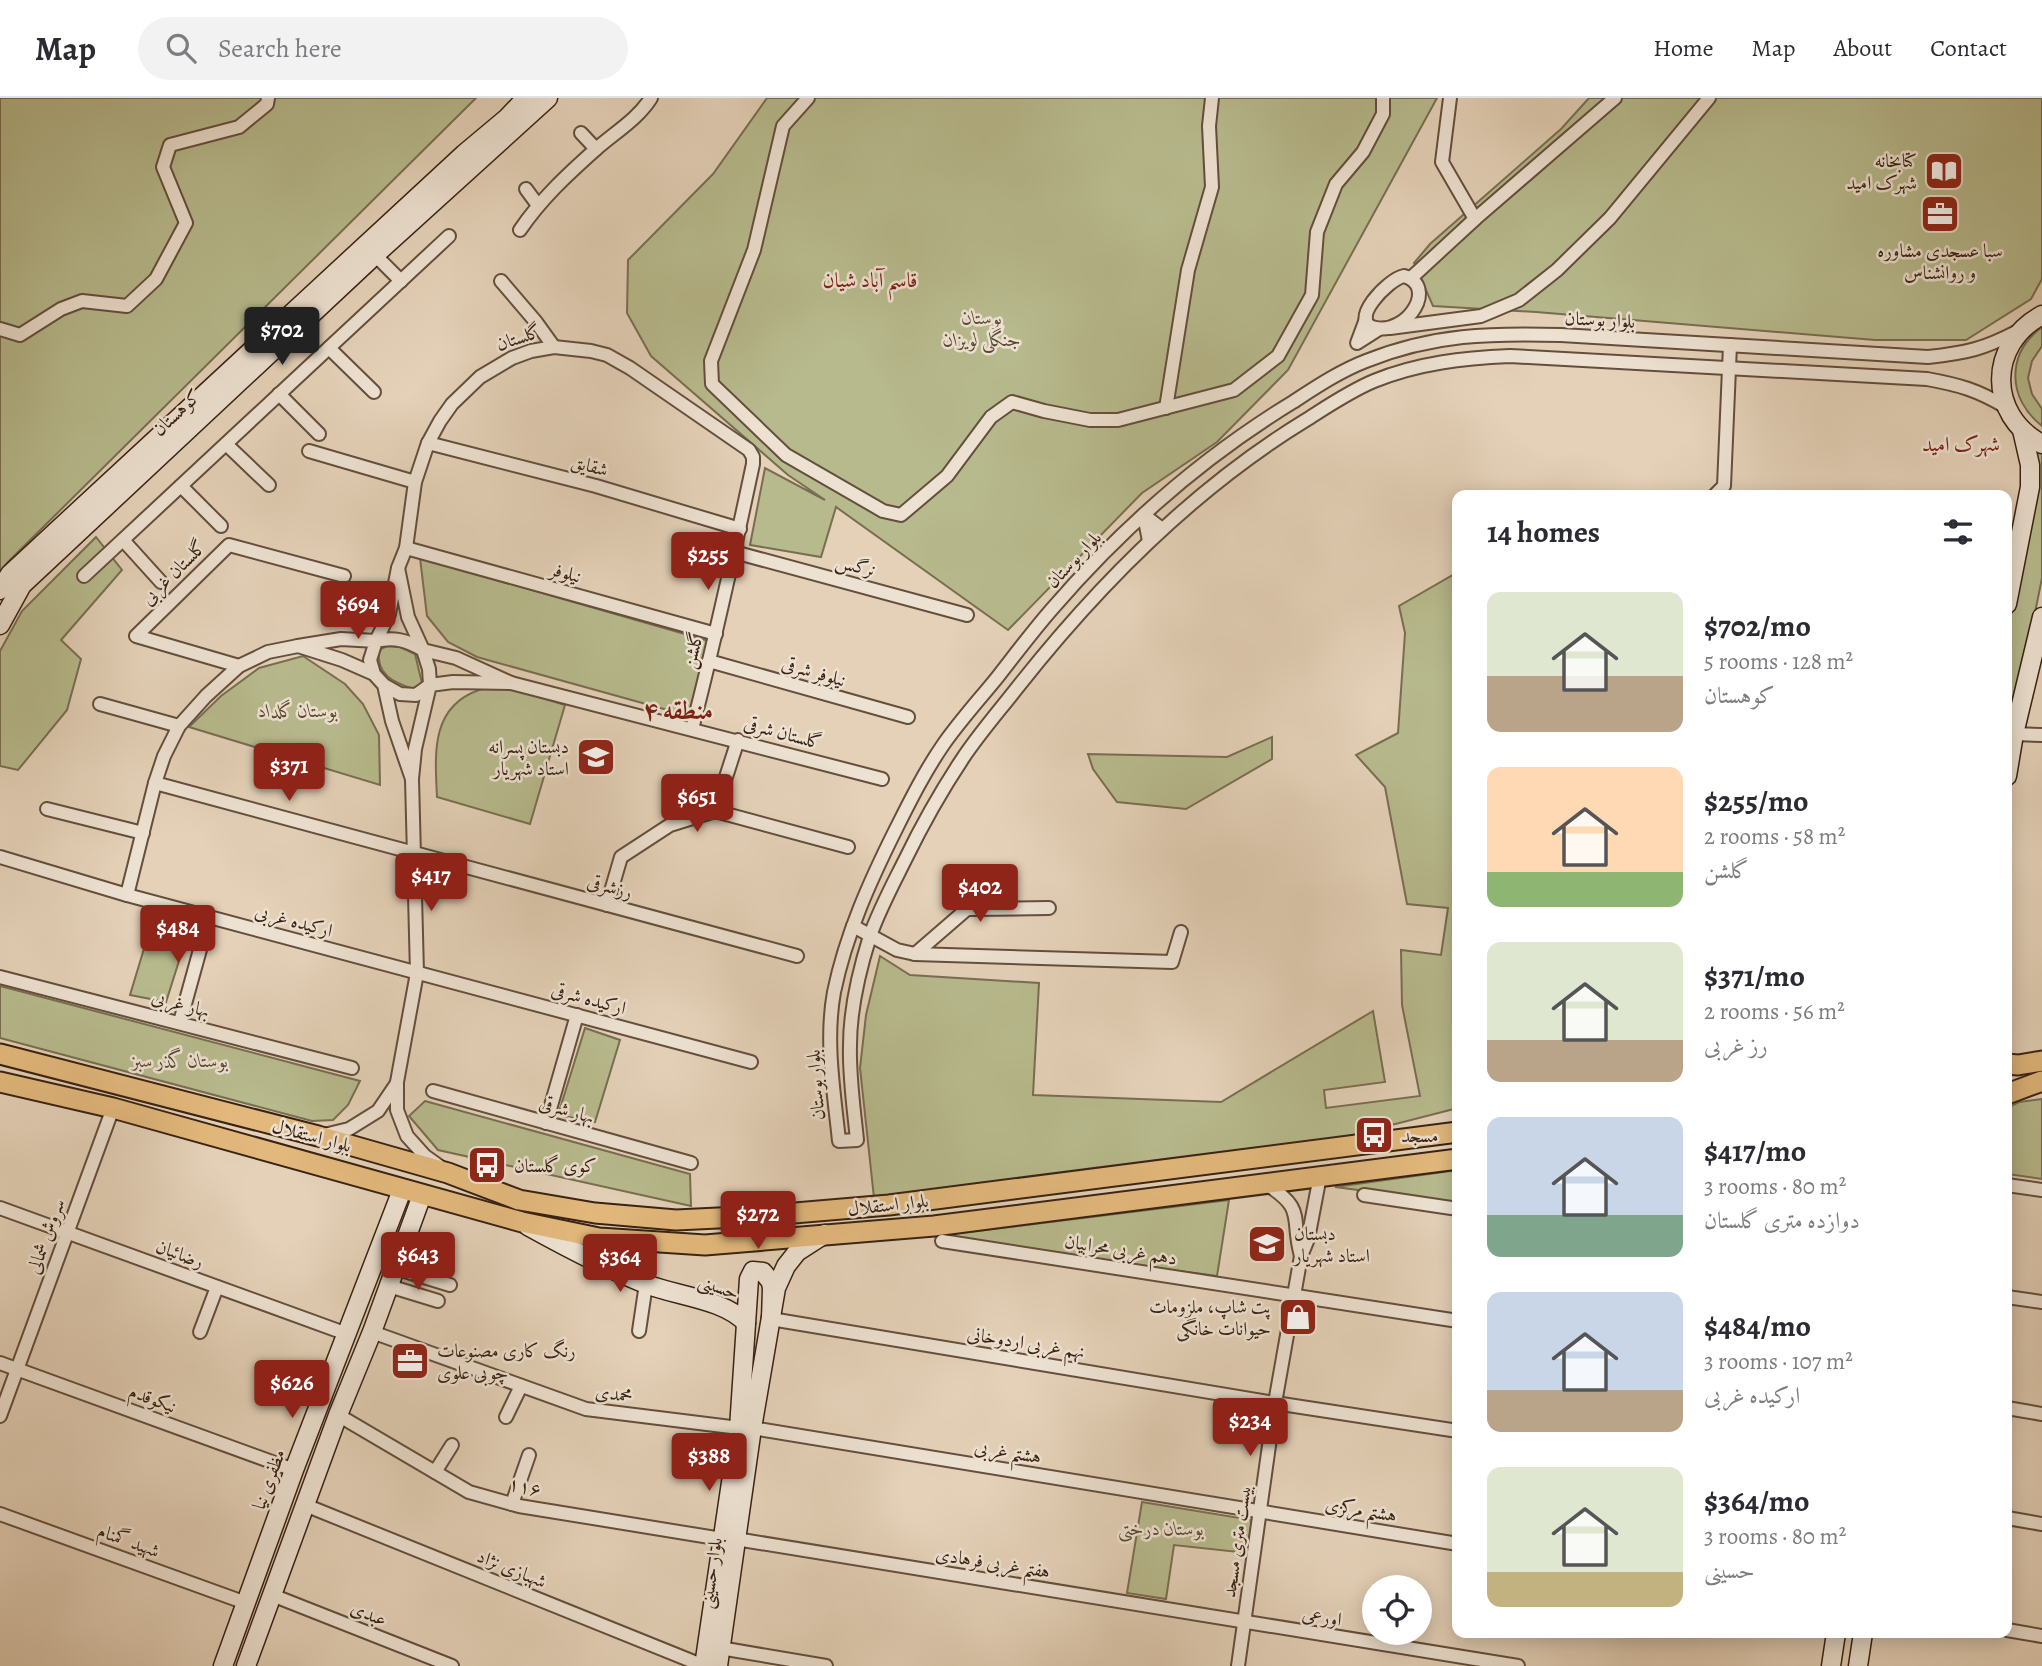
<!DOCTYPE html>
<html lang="en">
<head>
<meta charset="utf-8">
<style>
  body { margin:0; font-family:Alegreya,Amiri,serif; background:#f2f2f3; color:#2b2b33; height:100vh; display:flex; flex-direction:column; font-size:26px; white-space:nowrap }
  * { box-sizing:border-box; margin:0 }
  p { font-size:23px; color:#7c7c81 }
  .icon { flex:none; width:38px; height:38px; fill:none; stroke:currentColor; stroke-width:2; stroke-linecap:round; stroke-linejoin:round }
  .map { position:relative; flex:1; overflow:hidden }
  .drawer { position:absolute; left:1452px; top:392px; width:560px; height:1148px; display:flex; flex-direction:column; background:#fff; border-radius:14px; box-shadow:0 4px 18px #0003 }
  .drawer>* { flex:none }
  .tools { position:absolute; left:1362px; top:1477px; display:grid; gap:14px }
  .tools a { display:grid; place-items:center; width:70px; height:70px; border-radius:50%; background:#fff; box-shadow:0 4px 18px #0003; font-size:35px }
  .price { position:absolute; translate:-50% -60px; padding:0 16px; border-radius:7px; background:#8f2418; color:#fff; font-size:23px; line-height:46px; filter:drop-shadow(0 2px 4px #0008) }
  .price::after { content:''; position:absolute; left:50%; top:42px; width:21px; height:16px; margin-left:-10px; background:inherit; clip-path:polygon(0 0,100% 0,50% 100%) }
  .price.active { background:#222; color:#fff }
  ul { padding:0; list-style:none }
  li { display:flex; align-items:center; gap:21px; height:175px; padding:0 35px }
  li span { display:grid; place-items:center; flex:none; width:196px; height:140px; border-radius:14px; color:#555 }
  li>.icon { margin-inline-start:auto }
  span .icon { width:84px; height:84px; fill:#fffc; stroke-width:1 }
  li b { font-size:30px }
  h2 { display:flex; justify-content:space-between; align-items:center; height:84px; padding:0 35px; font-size:30px }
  header { display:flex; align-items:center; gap:42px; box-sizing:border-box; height:98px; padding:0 35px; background:#fff; border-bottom:2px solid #e1e1e2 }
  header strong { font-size:33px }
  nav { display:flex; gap:38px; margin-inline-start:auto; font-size:24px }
  .search { width:490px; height:63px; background:#f2f2f3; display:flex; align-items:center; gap:18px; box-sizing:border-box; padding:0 24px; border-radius:38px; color:#7c7c81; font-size:26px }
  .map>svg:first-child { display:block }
  .green { fill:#b7ba8d; stroke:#786e50; stroke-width:2 }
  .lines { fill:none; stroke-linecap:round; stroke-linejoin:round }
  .street-casing { stroke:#644e3c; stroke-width:16 }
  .secondary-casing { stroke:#392213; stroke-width:21 }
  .primary-casing { stroke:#392213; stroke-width:23 }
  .street { stroke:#ede1d1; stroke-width:12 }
  .secondary { stroke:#ede1d1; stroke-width:18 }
  .primary { stroke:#e2b87c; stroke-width:19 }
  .labels { text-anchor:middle; stroke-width:5; stroke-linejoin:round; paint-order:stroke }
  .poi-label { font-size:19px; fill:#392213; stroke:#ede1d1; text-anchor:start }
  .park-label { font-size:19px; font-style:italic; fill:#584832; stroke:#ede1d1 }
  .street-label { font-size:19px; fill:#392213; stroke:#ede1d1 }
  .neighbourhood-label { font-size:21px; fill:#7a1f14; stroke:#ede1d1 }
  .district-label { font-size:26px; font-weight:bold; fill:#7a1f14; stroke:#ede1d1 }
</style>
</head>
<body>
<header>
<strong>Map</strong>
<div class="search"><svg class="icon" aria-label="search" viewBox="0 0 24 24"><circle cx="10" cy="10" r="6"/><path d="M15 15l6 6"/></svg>Search here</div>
<nav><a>Home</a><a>Map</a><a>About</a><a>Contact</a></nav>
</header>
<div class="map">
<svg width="2042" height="1568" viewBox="0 0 2042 1568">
  <rect width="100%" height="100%" fill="#e4d1b8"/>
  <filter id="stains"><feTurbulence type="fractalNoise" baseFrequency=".00286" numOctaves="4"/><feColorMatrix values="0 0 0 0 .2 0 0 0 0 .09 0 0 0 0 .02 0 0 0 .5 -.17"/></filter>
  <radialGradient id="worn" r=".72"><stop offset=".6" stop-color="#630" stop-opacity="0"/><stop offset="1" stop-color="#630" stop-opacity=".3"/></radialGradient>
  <g class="green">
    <polygon points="0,0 476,0 8,464 0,474"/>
    <polygon points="767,0 1437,0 1288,272 1217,344 1142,395 1008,532 836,409 821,459 750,447 765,370 825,402 788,377 651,258 627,215 628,162 713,76"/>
    <polygon points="1589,0 2042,0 2042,181 2031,201 1966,242 1875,242 1536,214 1433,208 1414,165 1430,146 1561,31"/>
    <path d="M2042,229V248L2032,263L2028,280L2032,296L2042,311V328C2007,300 2006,256 2042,229Z"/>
    <polygon points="2034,351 2042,355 2042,480 2015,614 2007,615 2009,531"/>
    <polygon points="96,439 122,472 61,542 81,561 67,612 18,672 0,668 0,553 22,513"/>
    <polygon points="420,460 709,543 689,618 477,559 448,544 427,518"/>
    <polygon points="1458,474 1458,1010 1333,1042 874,1100 860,970 866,917 880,858 910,877 1039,885 1033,997 1221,1004 1373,913 1385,984 1324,992 1326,1010 1420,998 1402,907 1401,852 1441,857 1448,810 1407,806 1385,689 1356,657 1398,635 1405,535 1399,508"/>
    <path d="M387,548L400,549L415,556L422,585L413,591C393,584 376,577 379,552Z"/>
    <polygon points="303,558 345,586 363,606 379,637 380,687 189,629 221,598 259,570"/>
    <path d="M507,589L565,607L530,726L437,699C435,657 430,609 479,592C487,589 498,590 507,589Z"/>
    <polygon points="1272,639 1272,661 1186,711 1117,704 1093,671 1088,656 1227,659"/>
    <polygon points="156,811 192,822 166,904 130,897"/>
    <polygon points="0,888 360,983 348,1007 333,1022 312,1023 0,940"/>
    <polygon points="585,930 620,942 595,1024 558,1017"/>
    <polygon points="2042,1001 2042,1081 2007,1076 2007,1010 2019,1004"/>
    <polygon points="425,1003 690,1076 691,1108 438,1052 409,1018"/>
    <polygon points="1458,1072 1458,1105 1335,1089"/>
    <polygon points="1229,1102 1217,1178 1134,1167 944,1137"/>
    <polygon points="1142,1404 1252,1422 1247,1455 1174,1447 1166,1501 1127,1495"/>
  </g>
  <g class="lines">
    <g class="street-casing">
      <g id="street">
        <polyline points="808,0 783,28 754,152 711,263 712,286 786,357 883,413 901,417 947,378 991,319 1012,304 1044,313 1090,322 1118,322 1234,292 1278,258 1312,197 1317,134 1336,86 1363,54 1383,16 1383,0"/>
        <polyline points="1450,0 1442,64 1475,121"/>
        <polyline points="581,35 596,51"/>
        <polyline points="526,91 537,106"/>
        <path d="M520,132C541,101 567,77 595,52C614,35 637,22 651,0"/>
        <polyline points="375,157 401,183"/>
        <path d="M1404,178C1438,188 1408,236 1376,230C1346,225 1388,181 1404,178Z"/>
        <polyline points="1411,180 1475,121 1615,0"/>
        <polyline points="501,183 536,224 554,249"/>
        <polyline points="1366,221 1357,245 1379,231"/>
        <polyline points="1390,230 1481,218 1519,202 1557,172 1610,120 1709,0"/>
        <polyline points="0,231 20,237 61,211 82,203 127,208 156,181 186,125 163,69 170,47 239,29 267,6 268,0"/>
        <polyline points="329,250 374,294"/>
        <polyline points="279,296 319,336"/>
        <path d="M2006,309C1977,292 1960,287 1927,281L1510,258C1464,260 1418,265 1374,283C1350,293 1328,308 1306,322C1193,391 1099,486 1017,590C999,613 979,636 963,660C941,693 922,727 905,762C893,786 879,812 870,838C859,873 850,910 850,947C849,979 854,1011 857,1042L839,1043C834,994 825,943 834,894C846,836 870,783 896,731C910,703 925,673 943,647C959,624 978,603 996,581C1014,558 1032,534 1052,511C1121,431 1203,359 1293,304C1316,289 1340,273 1366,263C1433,236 1491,235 1561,237L1928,259C1966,255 1984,251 2018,233"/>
        <polyline points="1166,310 1188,172 1212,89 1209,28 1212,0"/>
        <polyline points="428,345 596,388 740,431"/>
        <polyline points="226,346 269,387"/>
        <polyline points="309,353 415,384"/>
        <polyline points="181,388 221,428"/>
        <polyline points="1715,397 1724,388 1730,247"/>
        <polyline points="123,442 161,484"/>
        <polyline points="1149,443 1144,417 1162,431"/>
        <polyline points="406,450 716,536"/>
        <polyline points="734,454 967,517"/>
        <path d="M398,470L406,450L415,384L428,345L440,323L452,306L480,279L512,260L531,253L554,249L591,253L607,257L630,270L749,352L753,359V366C734,455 715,543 692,631"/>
        <polyline points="84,478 449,138"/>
        <polyline points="709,563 908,619"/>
        <polyline points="239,568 136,538 229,447 344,478"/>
        <path d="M374,576L342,562L298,548L341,541L376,543L389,516L398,470L408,519L423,552L456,560L511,585L453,584L430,587L416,597L400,596L384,587L374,576L370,562L376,543C394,539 407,542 423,552L429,571L430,587L415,651L412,681L392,623L384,587"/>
        <polyline points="511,585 882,681"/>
        <polyline points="100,606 179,628"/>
        <polyline points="2014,636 2042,637"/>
        <polyline points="412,681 417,875 397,984 397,1012 407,1038 425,1058 439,1068"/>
        <polyline points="155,685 797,858"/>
        <polyline points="47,711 143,735"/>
        <polyline points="715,713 848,749"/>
        <polyline points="0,759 127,797 751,964"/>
        <polyline points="127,797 155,685 164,658 179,628 206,598 239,568 268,554 298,548"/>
        <polyline points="607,807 621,759 670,727 715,713 738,642"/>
        <polyline points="853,828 897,852 915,856 1172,864 1181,834"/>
        <polyline points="915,856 967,811 1049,810"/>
        <polyline points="0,879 352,970"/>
        <polyline points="180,924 209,819"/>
        <polyline points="433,993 691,1065"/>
        <polyline points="546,1025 577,917"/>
        <polyline points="324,1037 349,1031 378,1013 397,985"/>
        <path d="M1266,1086C1307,1112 1290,1119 1301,1158"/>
        <polyline points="2007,1087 2042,1092"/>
        <polyline points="1364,1097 1458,1111"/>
        <polyline points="0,1110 347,1236"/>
        <polyline points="942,1143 1458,1223"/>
        <polyline points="395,1170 450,1187"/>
        <polyline points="389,1188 438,1203"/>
        <polyline points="2007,1199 2042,1204"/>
        <polyline points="771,1221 1275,1305 1458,1333"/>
        <polyline points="639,1233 646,1186"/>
        <polyline points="200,1234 217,1189"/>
        <polyline points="372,1234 586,1311 739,1330"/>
        <polyline points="0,1265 294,1372"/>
        <polyline points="2007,1310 2042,1316"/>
        <polyline points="338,1317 469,1394 519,1408 722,1441"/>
        <polyline points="0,1318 113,1010"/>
        <polyline points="506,1319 521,1288"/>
        <polyline points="752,1330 1458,1446"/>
        <polyline points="435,1374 452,1347"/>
        <polyline points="512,1406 529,1357"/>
        <polyline points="305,1407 704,1568"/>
        <polyline points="0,1416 246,1505"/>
        <polyline points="2007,1420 2042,1426"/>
        <polyline points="736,1441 1518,1568"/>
        <polyline points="272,1497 452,1568"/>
        <polyline points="2007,1532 2042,1538"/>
        <polyline points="720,1550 826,1568"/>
        <polyline points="1238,1568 1275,1305 1301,1158 1308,1141 1320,1078"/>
      </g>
    </g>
    <g class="secondary-casing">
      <g id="secondary">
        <path d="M2042,217C1988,246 1987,317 2042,346"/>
        <polyline points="0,492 10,476 464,56 507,20 526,0"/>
        <polyline points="2007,506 2030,389 2030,367 2022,332"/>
        <polyline points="0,527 22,487 375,157 548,0"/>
        <polyline points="2007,678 2014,636 2042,519"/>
        <path d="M528,1128C566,1149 605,1170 646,1186C676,1198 724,1201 746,1225"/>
        <polyline points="223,1568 294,1372 402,1092"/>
        <polyline points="246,1568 338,1317 372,1234 422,1097"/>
        <polyline points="704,1568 739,1330 749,1181 753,1173 763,1174 771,1184 772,1191 771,1221"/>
        <polyline points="718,1568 752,1330 776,1190 786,1168 797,1154 825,1136"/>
        <polyline points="1831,1568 1836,1535"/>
        <polyline points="1858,1568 1863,1535"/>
      </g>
    </g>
    <g class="primary-casing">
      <g id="primary">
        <polyline points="0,956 318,1038 448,1075 519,1102 595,1115 676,1122 760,1118 889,1107 1458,1034"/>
        <polyline points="2007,966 2018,967 2042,963"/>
        <polyline points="0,984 113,1010 522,1124 599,1140 705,1147 934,1128 1458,1061"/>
        <polyline points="2007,996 2042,983"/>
      </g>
    </g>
    <use href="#street" class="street"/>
    <use href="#secondary" class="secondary"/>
    <use href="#primary" class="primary"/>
  </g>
  <defs>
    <g id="library-square" transform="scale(2.0125)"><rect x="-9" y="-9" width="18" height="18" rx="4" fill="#8f2418" stroke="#ede1d1"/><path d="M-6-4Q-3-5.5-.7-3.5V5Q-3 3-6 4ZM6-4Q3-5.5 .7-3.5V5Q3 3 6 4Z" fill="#fff"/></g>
    <g id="office-square" transform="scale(2.0125)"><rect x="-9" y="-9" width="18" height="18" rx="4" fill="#8f2418" stroke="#ede1d1"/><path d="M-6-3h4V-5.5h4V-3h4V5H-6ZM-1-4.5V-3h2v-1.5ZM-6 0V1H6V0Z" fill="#fff"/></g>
    <g id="school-square" transform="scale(2.0125)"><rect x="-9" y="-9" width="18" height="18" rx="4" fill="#8f2418" stroke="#ede1d1"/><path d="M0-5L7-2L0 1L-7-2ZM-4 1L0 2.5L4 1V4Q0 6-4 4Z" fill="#fff"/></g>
    <g id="bus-square" transform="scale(2.0125)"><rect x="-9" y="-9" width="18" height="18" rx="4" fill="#8f2418" stroke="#ede1d1"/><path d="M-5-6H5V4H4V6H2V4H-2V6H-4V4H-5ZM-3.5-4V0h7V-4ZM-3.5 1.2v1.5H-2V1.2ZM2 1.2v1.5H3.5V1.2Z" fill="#fff"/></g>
    <g id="shop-square" transform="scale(2.0125)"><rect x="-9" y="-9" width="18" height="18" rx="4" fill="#8f2418" stroke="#ede1d1"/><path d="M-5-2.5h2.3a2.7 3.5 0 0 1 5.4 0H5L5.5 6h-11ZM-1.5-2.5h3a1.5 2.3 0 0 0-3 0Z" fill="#fff"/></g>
  </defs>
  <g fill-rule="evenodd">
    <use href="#library-square" x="1944" y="73"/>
    <use href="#office-square" x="1940" y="116"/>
    <use href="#school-square" x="596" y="659"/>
    <use href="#bus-square" x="1374" y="1037"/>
    <use href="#bus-square" x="487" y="1067"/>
    <use href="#school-square" x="1267" y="1146"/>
    <use href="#shop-square" x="1298" y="1219"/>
    <use href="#office-square" x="410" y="1263"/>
  </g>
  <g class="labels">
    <g class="poi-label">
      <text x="1917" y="69" text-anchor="end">کتابخانه<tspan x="1917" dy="22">شهرک امید</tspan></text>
      <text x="1940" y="159" text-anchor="middle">سبا عسجدی مشاوره<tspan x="1940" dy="22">و روانشناس</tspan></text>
      <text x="569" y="655" text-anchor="end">دبستان پسرانه<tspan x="569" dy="22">استاد شهريار</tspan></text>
      <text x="1401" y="1044">مسجد</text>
      <text x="514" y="1074">کوی گلستان</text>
      <text x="1294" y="1142">دبستان<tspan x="1294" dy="22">استاد شهریار</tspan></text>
      <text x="1271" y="1215" text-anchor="end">پت شاپ، ملزومات<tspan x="1271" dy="22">حیوانات خانگی</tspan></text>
      <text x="437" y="1259">رنگ کاری مصنوعات<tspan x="437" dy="22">چوبی علوی</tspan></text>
    </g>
    <g class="park-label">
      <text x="982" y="226">بوستان<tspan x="982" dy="22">جنگلی لویزان</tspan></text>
      <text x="298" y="619">بوستان گلداد</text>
      <text x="180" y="969">بوستان گذر سبز</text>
      <text x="1161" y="1437">بوستان درختی</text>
    </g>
    <g class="street-label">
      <text transform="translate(1600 221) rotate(3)" y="7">بلوار بوستان</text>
      <text transform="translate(518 239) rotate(-18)" y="7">گلستان</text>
      <text transform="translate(176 314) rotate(-43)" y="7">کوهستان</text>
      <text transform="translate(590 367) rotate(15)" y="7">شقایق</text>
      <text transform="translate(1073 461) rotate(-46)" y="7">بلوار بوستان</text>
      <text transform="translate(856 467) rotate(15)" y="7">نرگس</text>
      <text transform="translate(173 474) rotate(-45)" y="7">گلستان غربی</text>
      <text transform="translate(566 474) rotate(16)" y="7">نیلوفر</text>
      <text transform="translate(692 552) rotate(-76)" y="7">گلشن</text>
      <text transform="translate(814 573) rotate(16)" y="7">نیلوفر شرقی</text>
      <text transform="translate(783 634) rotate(15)" y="7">گلستان شرقی</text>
      <text transform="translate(610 788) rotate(15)" y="7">رزشرقی</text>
      <text transform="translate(294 822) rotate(15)" y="7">ارکیده غربی</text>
      <text transform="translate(589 900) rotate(15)" y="7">ارکیده شرقی</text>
      <text transform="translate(181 905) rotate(15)" y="7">بهار غربی</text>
      <text transform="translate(815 987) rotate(-94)" y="7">بلوار بوستان</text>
      <text transform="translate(567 1011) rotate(16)" y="7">بهار شرقی</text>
      <text transform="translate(312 1037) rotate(15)" y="7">بلوار استقلال</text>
      <text transform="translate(888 1106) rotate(-6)" y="7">بلوار استقلال</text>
      <text transform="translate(45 1138) rotate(-70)" y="7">سروش شمالی</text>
      <text transform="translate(1121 1151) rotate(9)" y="7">دهم غربی محرابیان</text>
      <text transform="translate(180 1155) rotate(20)" y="7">رضائیان</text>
      <text transform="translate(719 1188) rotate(20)" y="7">حسینی</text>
      <text transform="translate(1026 1244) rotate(9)" y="7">نهم غربی اردوخانی</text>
      <text transform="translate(614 1295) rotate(7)" y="7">محمدی</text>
      <text transform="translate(153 1300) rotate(20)" y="7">نیکوقدم</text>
      <text transform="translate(1008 1353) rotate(9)" y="7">هشتم غربی</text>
      <text transform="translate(268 1381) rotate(-70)" y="7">مظفری نیا</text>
      <text transform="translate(525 1388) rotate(13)" y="7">۱۱۶</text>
      <text transform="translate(1361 1411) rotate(9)" y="7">هشتم مرکزی</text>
      <text transform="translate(129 1442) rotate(20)" y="7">شهید گمنام</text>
      <text transform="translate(1236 1443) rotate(-82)" y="7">بیست متری مسجد</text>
      <text transform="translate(993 1464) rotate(9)" y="7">هفتم غربی فرهادی</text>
      <text transform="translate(512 1470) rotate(22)" y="7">شهبازی نژاد</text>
      <text transform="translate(710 1475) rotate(-82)" y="7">بلوار حسینی</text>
      <text transform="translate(369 1515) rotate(22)" y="7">عبدی</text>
      <text transform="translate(1322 1518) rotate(9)" y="7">اورعی</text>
    </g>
    <g class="neighbourhood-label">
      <text x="870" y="189">قاسم آباد شیان</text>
      <text x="1961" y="353">شهرک امید</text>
    </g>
    <g class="district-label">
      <text x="678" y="621">منطقه ۴</text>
    </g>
  </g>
  <rect width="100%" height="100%" filter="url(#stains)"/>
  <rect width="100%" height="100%" fill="url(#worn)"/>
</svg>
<div class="tools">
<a><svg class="icon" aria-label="locate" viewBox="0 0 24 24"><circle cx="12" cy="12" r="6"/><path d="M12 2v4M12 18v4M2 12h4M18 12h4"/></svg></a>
</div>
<b class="price active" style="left:282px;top:269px">$702</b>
<b class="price" style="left:708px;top:494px">$255</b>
<b class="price" style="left:358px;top:543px">$694</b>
<b class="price" style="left:289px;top:705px">$371</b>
<b class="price" style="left:697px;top:736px">$651</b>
<b class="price" style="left:431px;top:815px">$417</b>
<b class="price" style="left:980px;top:826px">$402</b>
<b class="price" style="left:178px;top:867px">$484</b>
<b class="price" style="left:758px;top:1153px">$272</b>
<b class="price" style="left:418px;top:1194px">$643</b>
<b class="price" style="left:620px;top:1196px">$364</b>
<b class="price" style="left:292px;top:1322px">$626</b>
<b class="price" style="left:1250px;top:1360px">$234</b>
<b class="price" style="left:709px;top:1395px">$388</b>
<section class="drawer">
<h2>14 homes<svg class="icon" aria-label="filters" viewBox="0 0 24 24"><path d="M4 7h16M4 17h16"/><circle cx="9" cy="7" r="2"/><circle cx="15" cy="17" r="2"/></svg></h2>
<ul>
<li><span style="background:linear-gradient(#dfe7d0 60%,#b9a48a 0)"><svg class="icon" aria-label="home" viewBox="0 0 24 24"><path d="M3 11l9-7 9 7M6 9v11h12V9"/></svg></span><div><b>$702/mo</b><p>5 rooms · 128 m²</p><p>کوهستان</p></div></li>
<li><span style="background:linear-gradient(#ffd9b3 75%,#8fb573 0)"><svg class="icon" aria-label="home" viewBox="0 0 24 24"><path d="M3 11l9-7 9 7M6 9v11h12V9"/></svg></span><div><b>$255/mo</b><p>2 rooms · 58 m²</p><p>گلشن</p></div></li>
<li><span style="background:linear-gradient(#dfe7d0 70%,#b9a48a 0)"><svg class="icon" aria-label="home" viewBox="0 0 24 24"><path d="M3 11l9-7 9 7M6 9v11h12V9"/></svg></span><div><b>$371/mo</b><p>2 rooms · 56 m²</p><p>رز غربی</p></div></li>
<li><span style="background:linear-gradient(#c9d6e8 70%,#7fa58c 0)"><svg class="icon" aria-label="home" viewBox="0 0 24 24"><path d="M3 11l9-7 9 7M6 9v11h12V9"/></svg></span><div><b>$417/mo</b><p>3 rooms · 80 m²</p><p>دوازده متری گلستان</p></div></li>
<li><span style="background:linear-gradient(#c9d6e8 70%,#b9a48a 0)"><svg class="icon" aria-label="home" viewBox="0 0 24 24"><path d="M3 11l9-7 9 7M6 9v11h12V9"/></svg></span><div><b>$484/mo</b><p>3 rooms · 107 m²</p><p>ارکیده غربی</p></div></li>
<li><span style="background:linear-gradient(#dfe7d0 75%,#c2b280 0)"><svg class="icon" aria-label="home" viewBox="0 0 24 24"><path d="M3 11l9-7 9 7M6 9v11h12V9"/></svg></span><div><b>$364/mo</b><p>3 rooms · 80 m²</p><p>حسینی</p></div></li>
</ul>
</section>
</div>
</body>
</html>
